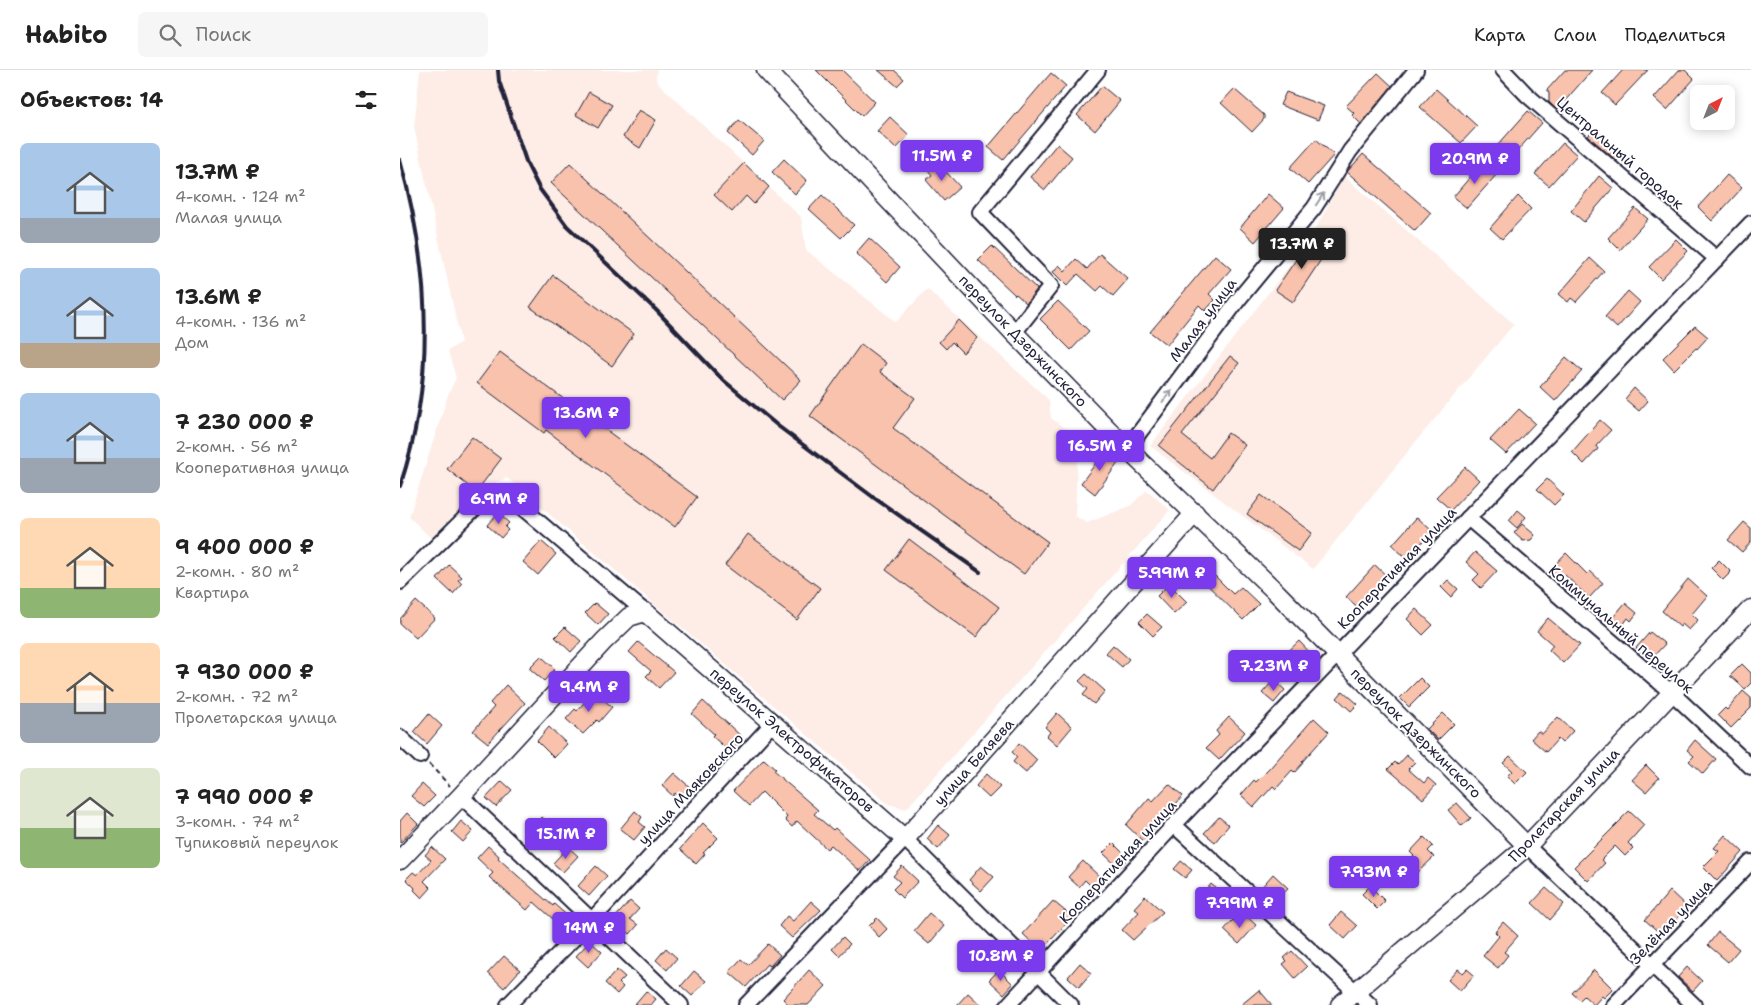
<!DOCTYPE html>
<html lang="ru">
<head>
<meta charset="utf-8">
<style>
  body { margin:0; font-family:"Shantell Sans",sans-serif; background:#f6f6f6; color:#222; height:100vh; display:flex; flex-direction:column; font-size:19px; white-space:nowrap }
  * { box-sizing:border-box; margin:0 }
  p { font-size:16px; color:#767676 }
  .icon { flex:none; width:28px; height:28px; fill:none; stroke:currentColor; stroke-width:2; stroke-linecap:round; stroke-linejoin:round }
  .map { position:relative; flex:1; overflow:hidden }
  .drawer { display:flex; flex-direction:column; background:#fff; width:400px }
  .drawer>* { flex:none }
  .needle { width:32px; rotate:42deg }
  .buttons { position:absolute; left:1290px; top:15px; display:grid; gap:10px }
  .buttons a { display:grid; place-items:center; width:45px; height:45px; border-radius:8px; background:#fff; box-shadow:0 2px 12px #0003; font-size:25px }
  .price { position:absolute; translate:-50% -42px; padding:0 11px; border-radius:5px; background:#7c3aed; color:#fff; font-size:16px; line-height:32px; filter:drop-shadow(0 1px 2px #0008) }
  .price::after { content:''; position:absolute; left:50%; top:30px; width:15px; height:11px; margin-left:-8px; background:inherit; clip-path:polygon(0 0,100% 0,50% 100%) }
  .price.active { background:#222; color:#fff }
  ul { padding:0; list-style:none }
  li { display:flex; align-items:center; gap:15px; height:125px; padding:0 20px }
  li span { display:grid; place-items:center; flex:none; width:140px; height:100px; border-radius:8px; color:#555 }
  li>.icon { margin-inline-start:auto }
  span .icon { width:60px; height:60px; fill:#fffc; stroke-width:1 }
  li b { font-size:21px }
  h2 { display:flex; justify-content:space-between; align-items:center; height:60px; padding:0 20px; font-size:21px }
  header { display:flex; align-items:center; gap:30px; box-sizing:border-box; height:70px; padding:0 25px; background:#fff; border-bottom:1px solid #e0e0e0 }
  header strong { font-size:24px }
  nav { display:flex; gap:28px; margin-inline-start:auto; font-size:18px }
  .search { width:350px; height:45px; background:#f6f6f6; display:flex; align-items:center; gap:12px; box-sizing:border-box; padding:0 18px; border-radius:8px; color:#767676; font-size:19px }
  main { display:flex; flex:1; min-height:0 }
  .map>svg:first-child { display:block }
  .built { fill:#fdede6 }
  .building { fill:#f9c2ac; stroke:#22223b }
  .lines { fill:none; stroke-linecap:round; stroke-linejoin:round }
  .minor-casing { stroke:#22223b; stroke-width:18 }
  .tertiary-casing { stroke:#22223b; stroke-width:21 }
  .path { stroke:#22223b; stroke-width:2; stroke-dasharray:5 4; stroke-linecap:butt }
  .minor { stroke:#fff; stroke-width:14 }
  .tertiary { stroke:#fff; stroke-width:18 }
  .rail { stroke:#22223b; stroke-width:4 }
  .oneway { stroke:#9c9ca7 }
  .labels { text-anchor:middle; stroke-width:4; stroke-linejoin:round; paint-order:stroke }
  .street-label { font-size:15px; fill:#22223b; stroke:#fff }
</style>
</head>
<body>
<header>
<strong>Habito</strong>
<div class="search"><svg class="icon" aria-label="search" viewBox="0 0 24 24"><circle cx="10" cy="10" r="6"/><path d="M15 15l6 6"/></svg>Поиск</div>
<nav><a>Карта</a><a>Слои</a><a>Поделиться</a></nav>
</header>
<main>
<section class="drawer">
<h2>Объектов: 14<svg class="icon" aria-label="filters" viewBox="0 0 24 24"><path d="M4 7h16M4 17h16"/><circle cx="9" cy="7" r="2"/><circle cx="15" cy="17" r="2"/></svg></h2>
<ul>
<li><span style="background:linear-gradient(#a9c7e8 75%,#9aa5b1 0)"><svg class="icon" aria-label="home" viewBox="0 0 24 24"><path d="M3 11l9-7 9 7M6 9v11h12V9"/></svg></span><div><b>13.7M ₽</b><p>4-комн. · 124 m²</p><p>Малая улица</p></div></li>
<li><span style="background:linear-gradient(#a9c7e8 75%,#b9a48a 0)"><svg class="icon" aria-label="home" viewBox="0 0 24 24"><path d="M3 11l9-7 9 7M6 9v11h12V9"/></svg></span><div><b>13.6M ₽</b><p>4-комн. · 136 m²</p><p>Дом</p></div></li>
<li><span style="background:linear-gradient(#a9c7e8 65%,#9aa5b1 0)"><svg class="icon" aria-label="home" viewBox="0 0 24 24"><path d="M3 11l9-7 9 7M6 9v11h12V9"/></svg></span><div><b>7 230 000 ₽</b><p>2-комн. · 56 m²</p><p>Кооперативная улица</p></div></li>
<li><span style="background:linear-gradient(#ffd9b3 70%,#8fb573 0)"><svg class="icon" aria-label="home" viewBox="0 0 24 24"><path d="M3 11l9-7 9 7M6 9v11h12V9"/></svg></span><div><b>9 400 000 ₽</b><p>2-комн. · 80 m²</p><p>Квартира</p></div></li>
<li><span style="background:linear-gradient(#ffd9b3 60%,#9aa5b1 0)"><svg class="icon" aria-label="home" viewBox="0 0 24 24"><path d="M3 11l9-7 9 7M6 9v11h12V9"/></svg></span><div><b>7 930 000 ₽</b><p>2-комн. · 72 m²</p><p>Пролетарская улица</p></div></li>
<li><span style="background:linear-gradient(#dfe7d0 60%,#8fb573 0)"><svg class="icon" aria-label="home" viewBox="0 0 24 24"><path d="M3 11l9-7 9 7M6 9v11h12V9"/></svg></span><div><b>7 990 000 ₽</b><p>3-комн. · 74 m²</p><p>Тупиковый переулок</p></div></li>
</ul>
</section>
<div class="map">
<svg width="1351" height="935" viewBox="0 0 1351 935">
  <rect width="100%" height="100%" fill="#fff"/>
  <filter id="ink" filterUnits="userSpaceOnUse"><feTurbulence type="fractalNoise" baseFrequency=".02" numOctaves="2"/><feDisplacementMap in="SourceGraphic" scale="10" xChannelSelector="R" yChannelSelector="G"/><feConvolveMatrix kernelMatrix="1 2 1 2 8 2 1 2 1" color-interpolation-filters="sRGB"/></filter>
  <g filter="url(#ink)">
    <g class="built">
      <polygon points="20,0 257,0 256,11 401,147 406,180 496,252 527,219 649,330 651,348 678,368 675,446 687,453 730,436 747,420 770,440 506,739 488,734 107,408 80,419 31,468 9,447 48,325 56,308 48,281 61,272 14,57"/>
      <polygon points="944,106 1114,254 1022,364 913,499 750,376 910,169"/>
    </g>
    <g class="building">
      <polygon points="416,0 442,0 475,32 462,46"/>
      <polygon points="478,0 494,0 504,9 497,16"/>
      <polygon points="1165,0 1192,0 1157,40 1149,32 1149,23 1147,20"/>
      <polygon points="1223,0 1248,0 1215,35 1202,23"/>
      <polygon points="1279,0 1285,0 1294,9 1267,40 1254,28"/>
      <polygon points="651,3 666,16 603,90 588,77"/>
      <polygon points="978,3 992,16 961,54 952,45 954,43 946,36"/>
      <polygon points="702,16 720,31 695,61 677,45"/>
      <polygon points="834,19 864,45 864,49 852,62 821,33"/>
      <polygon points="1036,19 1077,56 1061,73 1020,37"/>
      <polygon points="189,22 212,35 198,58 176,45"/>
      <polygon points="886,22 924,36 918,50 880,35"/>
      <polygon points="239,40 256,50 240,78 223,67"/>
      <polygon points="1128,41 1142,53 1111,88 1097,76"/>
      <polygon points="490,47 509,65 496,79 477,61"/>
      <polygon points="339,50 364,71 352,85 328,63"/>
      <polygon points="1195,59 1223,85 1217,91 1188,66"/>
      <polygon points="916,69 934,85 908,114 890,98"/>
      <polygon points="1163,73 1177,85 1149,116 1135,104"/>
      <polygon points="657,74 672,87 645,120 630,107"/>
      <polygon points="963,84 1031,143 1015,161 947,102"/>
      <polygon points="384,89 407,111 395,124 372,102"/>
      <polygon points="537,92 560,117 544,131 526,110 532,105 528,100"/>
      <polygon points="1083,92 1097,104 1067,138 1053,127"/>
      <polygon points="170,93 401,310 382,330 151,113"/>
      <polygon points="344,93 369,117 354,134 346,126 332,142 314,125"/>
      <polygon points="1327,105 1342,118 1312,151 1298,137"/>
      <polygon points="1199,106 1213,118 1184,152 1171,141"/>
      <polygon points="868,124 884,138 855,172 840,158"/>
      <polygon points="422,125 454,155 441,168 409,139"/>
      <polygon points="1118,126 1131,139 1102,169 1090,158"/>
      <polygon points="1235,138 1248,149 1220,180 1208,168"/>
      <polygon points="469,168 500,197 487,212 456,183"/>
      <polygon points="911,168 928,179 893,232 875,220"/>
      <polygon points="1276,169 1288,181 1261,209 1249,197"/>
      <polygon points="592,176 637,219 626,233 616,224 615,225 578,190"/>
      <polygon points="700,184 728,209 713,226 702,216 697,221 678,204 667,216 653,202 659,195 665,201 676,189 687,199"/>
      <polygon points="815,185 831,199 809,224 815,230 805,241 799,235 767,275 750,262"/>
      <polygon points="1190,188 1204,201 1176,232 1171,228 1168,232 1159,224"/>
      <polygon points="153,205 234,264 212,296 130,237"/>
      <polygon points="1228,221 1240,232 1217,258 1205,247"/>
      <polygon points="658,231 689,261 671,280 640,249"/>
      <polygon points="559,250 577,268 563,283 552,272 546,279 539,272"/>
      <polygon points="1295,256 1308,267 1297,279 1296,278 1274,300 1263,288"/>
      <polygon points="461,274 486,293 480,302 515,328 493,358 648,472 624,504 410,346"/>
      <polygon points="100,282 297,427 275,457 146,360 144,363 77,313"/>
      <polygon points="830,286 839,293 782,365 810,388 828,363 845,375 813,419 759,376"/>
      <polygon points="1166,287 1182,301 1155,331 1140,317"/>
      <polygon points="1234,318 1248,331 1239,341 1225,329"/>
      <polygon points="1119,339 1135,353 1106,384 1090,370"/>
      <polygon points="1200,350 1211,360 1196,376 1198,379 1184,394 1172,382"/>
      <polygon points="72,367 101,389 76,422 47,399"/>
      <polygon points="705,381 719,392 695,424 681,413"/>
      <polygon points="1065,397 1079,410 1051,440 1036,427"/>
      <polygon points="1147,409 1164,425 1154,435 1137,419"/>
      <polygon points="861,425 912,463 898,481 847,444"/>
      <polygon points="1118,440 1126,447 1117,458 1109,451"/>
      <polygon points="98,443 109,453 105,457 108,460 101,468 87,455"/>
      <polygon points="1017,447 1032,461 1007,489 992,475"/>
      <polygon points="1344,452 1351,458 1351,472 1342,482 1328,470"/>
      <polygon points="1122,454 1135,465 1131,470 1123,471 1114,463"/>
      <polygon points="348,464 420,518 397,550 325,495"/>
      <polygon points="509,469 599,537 576,567 486,500"/>
      <polygon points="141,471 156,484 138,505 123,492"/>
      <polygon points="1075,482 1097,501 1081,518 1073,510 1079,504 1066,492"/>
      <polygon points="1166,483 1187,504 1190,501 1203,513 1189,528 1164,504 1156,512 1147,503"/>
      <polygon points="798,489 833,524 841,517 859,534 843,550 789,497"/>
      <polygon points="1319,490 1331,502 1323,510 1311,498"/>
      <polygon points="49,495 62,507 58,510 62,514 53,524 37,509"/>
      <polygon points="975,495 990,509 961,540 946,527"/>
      <polygon points="1288,509 1307,526 1292,544 1298,550 1289,560 1282,554 1280,557 1262,541"/>
      <polygon points="1048,510 1058,519 1051,527 1041,517"/>
      <polygon points="769,514 787,532 774,544 757,526"/>
      <polygon points="16,531 35,548 16,568 0,554 0,549"/>
      <polygon points="195,533 208,544 198,555 185,543"/>
      <polygon points="1225,533 1237,543 1231,551 1228,548 1220,559 1210,551"/>
      <polygon points="1016,539 1033,555 1023,565 1007,549"/>
      <polygon points="747,544 762,557 753,566 739,552"/>
      <polygon points="1148,548 1180,575 1163,593 1149,580 1153,575 1137,561"/>
      <polygon points="165,557 181,571 171,582 155,567"/>
      <polygon points="1250,562 1265,574 1250,590 1236,578"/>
      <polygon points="899,571 916,589 906,598 897,588 885,600 878,591"/>
      <polygon points="238,572 274,602 259,618 246,606 251,601 229,582"/>
      <polygon points="713,575 729,589 722,597 706,583"/>
      <polygon points="141,586 155,599 144,611 129,598"/>
      <polygon points="1342,594 1351,603 1351,613 1345,619 1330,606"/>
      <polygon points="686,604 705,621 694,634 683,625 688,619 679,611"/>
      <polygon points="1020,608 1029,617 1009,637 1000,628"/>
      <polygon points="874,610 885,620 874,633 862,623"/>
      <polygon points="106,615 125,633 88,673 73,661 94,637 90,633"/>
      <polygon points="194,621 212,637 199,652 197,650 183,664 166,649 175,639 177,641"/>
      <polygon points="943,621 958,634 951,641 937,628"/>
      <polygon points="1343,621 1351,628 1351,638 1331,658 1318,645 1325,638 1327,640"/>
      <polygon points="303,631 343,668 330,682 312,666 314,664 292,644"/>
      <polygon points="657,643 672,657 657,675 647,666 650,662 645,657"/>
      <polygon points="1043,643 1054,654 1038,670 1027,659"/>
      <polygon points="29,644 42,656 27,674 14,662"/>
      <polygon points="829,647 845,662 819,690 806,678 819,665 816,661"/>
      <polygon points="1158,647 1173,661 1162,673 1158,669 1146,682 1131,669 1138,661 1142,664"/>
      <polygon points="914,648 929,662 902,692 903,693 894,703 892,701 876,719 873,716 854,737 841,725 854,710 856,712 870,698"/>
      <polygon points="149,657 167,674 154,688 137,671"/>
      <polygon points="1295,670 1316,689 1303,704 1289,691 1294,686 1287,680"/>
      <polygon points="619,673 637,690 626,703 613,692 617,687 612,682"/>
      <polygon points="1007,685 1015,692 1008,699 1024,713 1028,708 1036,715 1023,729 988,699 995,692 998,695"/>
      <polygon points="1110,686 1127,702 1115,714 1107,706 1112,701 1103,693"/>
      <polygon points="364,689 375,699 373,701 418,740 414,744 433,760 435,758 470,790 460,801 431,775 427,779 397,751 392,757 385,750 387,747 362,722 349,736 333,721"/>
      <polygon points="1246,695 1259,708 1246,722 1232,710"/>
      <polygon points="274,703 292,719 282,730 275,723 273,726 262,716"/>
      <polygon points="586,704 600,717 589,728 576,716"/>
      <polygon points="102,711 112,720 96,737 86,728"/>
      <polygon points="22,714 35,726 24,737 11,726"/>
      <polygon points="769,714 783,726 743,771 726,755 749,728 753,731"/>
      <polygon points="1057,733 1071,748 1062,756 1048,740"/>
      <polygon points="235,741 242,747 239,752 245,757 234,770 220,759"/>
      <polygon points="1229,741 1244,755 1228,773 1233,778 1225,786 1215,776 1201,790 1205,793 1188,811 1174,797 1222,749 1221,749"/>
      <polygon points="7,743 18,754 0,773 0,751"/>
      <polygon points="142,747 153,757 136,777 124,767"/>
      <polygon points="819,747 829,755 815,772 804,763"/>
      <polygon points="61,751 73,761 63,772 52,762"/>
      <polygon points="303,753 318,768 303,783 305,784 296,794 280,779"/>
      <polygon points="538,755 550,765 538,779 527,769"/>
      <polygon points="1325,765 1343,782 1317,811 1303,797 1319,781 1314,778"/>
      <polygon points="1024,767 1033,776 1028,781 1034,787 1002,817 992,805 1014,786 1010,782"/>
      <polygon points="713,773 728,788 719,798 703,783"/>
      <polygon points="88,776 99,786 98,788 118,806 153,836 154,834 171,849 163,858 134,832 127,840 89,807 93,803 77,788"/>
      <polygon points="32,777 45,789 24,811 31,818 22,828 14,820 15,818 6,809 13,802 17,805 31,790 25,785"/>
      <polygon points="168,777 178,786 163,802 153,793"/>
      <polygon points="683,791 703,810 694,819 685,810 679,817 668,807"/>
      <polygon points="781,791 792,800 785,808 774,799"/>
      <polygon points="196,796 207,806 189,826 178,816"/>
      <polygon points="502,796 518,811 502,828 493,819 500,812 493,806"/>
      <polygon points="581,796 594,807 581,821 569,810"/>
      <polygon points="873,804 888,818 879,828 873,823 870,827 860,819"/>
      <polygon points="811,814 828,828 819,839 802,825"/>
      <polygon points="970,816 985,831 977,839 962,824"/>
      <polygon points="1146,818 1164,834 1150,850 1132,833"/>
      <polygon points="1270,821 1287,837 1263,866 1245,850"/>
      <polygon points="745,826 763,842 733,870 722,860 739,842 734,838"/>
      <polygon points="230,831 239,839 230,849 238,855 230,864 213,850"/>
      <polygon points="411,831 421,840 392,868 379,856 387,846 393,851"/>
      <polygon points="653,831 672,847 641,881 623,864"/>
      <polygon points="941,842 957,856 945,869 930,855"/>
      <polygon points="529,843 544,856 529,874 514,861"/>
      <polygon points="844,844 856,855 839,874 824,860 833,850 836,853"/>
      <polygon points="477,848 487,859 479,867 469,856"/>
      <polygon points="1103,852 1118,866 1104,882 1108,885 1098,898 1083,886 1099,866 1095,862"/>
      <polygon points="1318,862 1339,879 1328,892 1308,875"/>
      <polygon points="443,867 450,874 439,886 432,879"/>
      <polygon points="190,871 202,882 188,897 176,886"/>
      <polygon points="368,874 380,885 370,896 367,894 346,917 329,902 341,889 348,895"/>
      <polygon points="266,878 277,888 267,900 256,890"/>
      <polygon points="892,881 907,897 895,908 883,894 887,891 884,888"/>
      <polygon points="104,886 120,900 104,918 88,903"/>
      <polygon points="680,893 691,903 679,917 668,907"/>
      <polygon points="1287,897 1302,911 1293,921 1278,907"/>
      <polygon points="1058,899 1063,903 1067,899 1074,905 1060,921 1048,910"/>
      <polygon points="217,900 225,907 219,913 223,917 217,924 205,913"/>
      <polygon points="409,900 426,916 408,935 389,935 383,929"/>
      <polygon points="599,900 613,914 604,924 589,910"/>
      <polygon points="1194,900 1213,919 1204,928 1202,926 1194,935 1184,926 1180,930 1172,923"/>
      <polygon points="294,901 306,911 292,926 281,916"/>
      <polygon points="859,920 872,935 841,935"/>
      <polygon points="246,921 256,929 251,935 234,935"/>
      <polygon points="568,923 581,935 557,935"/>
    </g>
    <g class="lines">
      <g class="minor-casing">
        <g id="minor">
          <polyline points="1103,0 1127,25 1317,189"/>
          <polyline points="614,263 651,216 580,142 698,0"/>
          <polyline points="727,379 838,230 914,138 950,81 1016,0"/>
          <polyline points="1068,448 1272,623 1351,697"/>
          <polyline points="0,512 81,432 98,424 113,430 245,542"/>
          <polyline points="0,667 20,686"/>
          <polyline points="61,726 281,935"/>
          <polyline points="774,755 970,935"/>
          <polyline points="1127,776 1294,935"/>
          <polyline points="108,935 191,851 372,654"/>
          <polyline points="346,935 505,769 671,935"/>
          <polyline points="608,935 774,755 1351,153"/>
          <polyline points="1214,935 1351,792"/>
        </g>
      </g>
      <g class="tertiary-casing">
        <g id="tertiary">
          <polyline points="366,0 614,263 727,379 874,520 1127,776"/>
          <polyline points="0,790 61,726 204,571 229,547 245,542 505,769 795,443"/>
          <polyline points="940,935 1127,776 1351,539"/>
        </g>
      </g>
      <polyline class="path" points="29,694 50,716"/>
      <use href="#minor" class="minor"/>
      <use href="#tertiary" class="tertiary"/>
      <g class="rail">
        <polyline points="98,0 99,11 127,94 139,118 167,156 256,240 322,309 378,356 473,427 580,502"/>
        <path d="M0,90C30,198 36,309 0,416"/>
      </g>
    </g>
    <defs><path id="oneway-shaft" d="M-6 0H5M1.5-3L5.5 0L1.5 3" fill="none" stroke-width="1.6" stroke-linecap="round" stroke-linejoin="round" transform="scale(1.25)"/></defs>
    <g class="oneway">
      <use href="#oneway-shaft" transform="translate(920 129) rotate(-57)"/>
      <use href="#oneway-shaft" transform="translate(767 326) rotate(-53)"/>
    </g>
  </g>
  <g class="labels">
    <g class="street-label">
      <text transform="translate(1220 83) rotate(41)" y="5">Центральный городок</text>
      <text transform="translate(803 250) rotate(-53)" y="5">Малая улица</text>
      <text transform="translate(623 271) rotate(46)" y="5">переулок Дзержинского</text>
      <text transform="translate(997 498) rotate(-46)" y="5">Кооперативная улица</text>
      <text transform="translate(1221 559) rotate(41)" y="5">Коммунальный переулок</text>
      <text transform="translate(1016 663) rotate(45)" y="5">переулок Дзержинского</text>
      <text transform="translate(392 670) rotate(41)" y="5">переулок Электрофикаторов</text>
      <text transform="translate(574 692) rotate(-48)" y="5">улица Беляева</text>
      <text transform="translate(291 719) rotate(-47)" y="5">улица Маяковского</text>
      <text transform="translate(1164 735) rotate(-46)" y="5">Пролетарская улица</text>
      <text transform="translate(718 792) rotate(-47)" y="5">Кооперативная улица</text>
      <text transform="translate(1271 852) rotate(-46)" y="5">Зелёная улица</text>
    </g>
  </g>
</svg>
<div class="buttons">
<a><svg class="needle" viewBox="-14 -14 28 28"><path d="M0-13l5 13h-10z" fill="#e53935"/><path d="M0 13l5-13h-10z" fill="#767676"/></svg></a>
</div>
<b class="price" style="left:542px;top:112px">11.5M ₽</b>
<b class="price" style="left:1075px;top:115px">20.9M ₽</b>
<b class="price active" style="left:902px;top:200px">13.7M ₽</b>
<b class="price" style="left:186px;top:369px">13.6M ₽</b>
<b class="price" style="left:700px;top:402px">16.5M ₽</b>
<b class="price" style="left:99px;top:455px">6.9M ₽</b>
<b class="price" style="left:772px;top:529px">5.99M ₽</b>
<b class="price" style="left:874px;top:622px">7.23M ₽</b>
<b class="price" style="left:189px;top:643px">9.4M ₽</b>
<b class="price" style="left:166px;top:790px">15.1M ₽</b>
<b class="price" style="left:974px;top:828px">7.93M ₽</b>
<b class="price" style="left:840px;top:859px">7.99M ₽</b>
<b class="price" style="left:189px;top:884px">14M ₽</b>
<b class="price" style="left:601px;top:912px">10.8M ₽</b>
</div>
</main>
</body>
</html>
